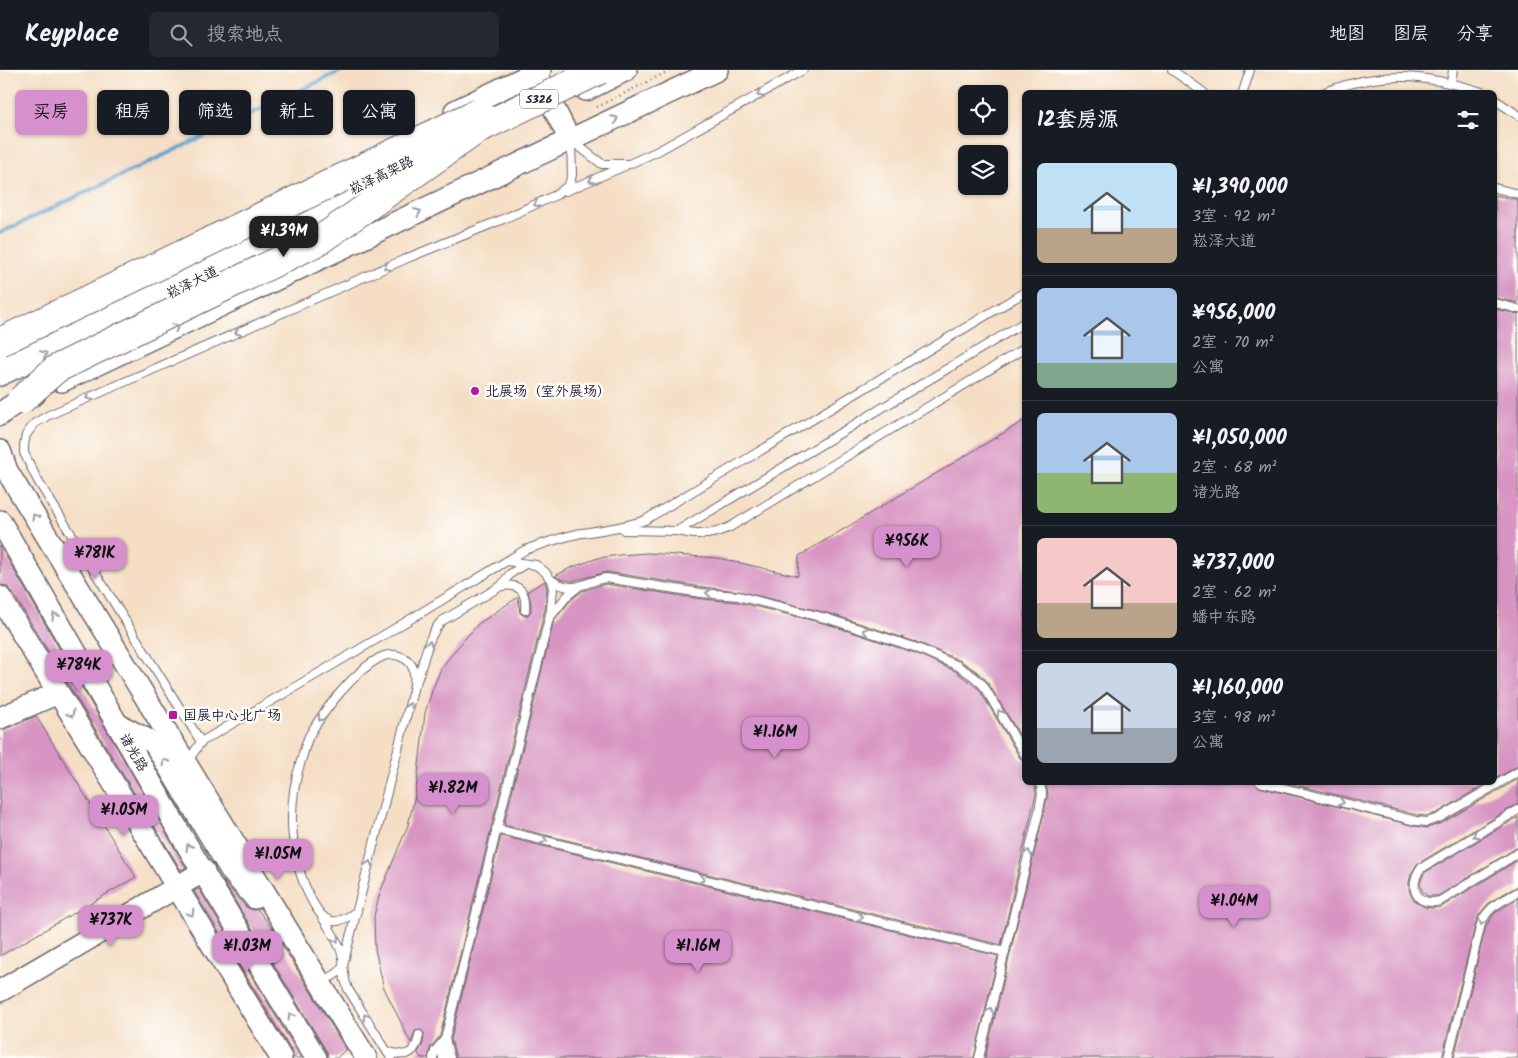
<!DOCTYPE html>
<html lang="zh">
<head>
<meta charset="utf-8">
<style>
  body { margin:0; font-family:Kalam,"LXGW WenKai TC",sans-serif; background:#242831; color:#f1f3f6; height:100vh; display:flex; flex-direction:column; font-size:19px; white-space:nowrap }
  * { box-sizing:border-box; margin:0 }
  p { font-size:16px; color:#9ea1a6 }
  .icon { flex:none; width:28px; height:28px; fill:none; stroke:currentColor; stroke-width:2; stroke-linecap:round; stroke-linejoin:round }
  .map { position:relative; flex:1; overflow:hidden }
  .side { position:absolute; left:1022px; top:20px; width:475px; height:695px; display:flex; flex-direction:column; background:#171b24; border-radius:8px; box-shadow:0 1px 4px #0004 }
  .side>* { flex:none }
  .guide { position:absolute; left:15px; top:20px; width:475px; height:45px; display:flex; gap:10px }
  .fabs { position:absolute; left:958px; top:15px; display:grid; gap:10px }
  .fabs a { display:grid; place-items:center; width:50px; height:50px; border-radius:8px; background:#171b24; box-shadow:0 1px 4px #0004; font-size:25px }
  .price { position:absolute; translate:-50% -42px; padding:0 11px; border-radius:10px; background:#d690ce; color:#111; font-size:16px; line-height:32px; filter:drop-shadow(0 1px 2px #0008) }
  .price::after { content:''; position:absolute; left:50%; top:30px; width:15px; height:11px; margin-left:-8px; background:inherit; clip-path:polygon(0 0,100% 0,50% 100%) }
  .price.selected { background:#222; color:#fff }
  ul { padding:0; list-style:none }
  li { display:flex; align-items:center; gap:15px; height:125px; padding:0 15px }
  li+li { border-top:1px solid #363941 }
  li span { display:grid; place-items:center; flex:none; width:140px; height:100px; border-radius:8px; color:#555 }
  li>.icon { margin-inline-start:auto }
  span .icon { width:60px; height:60px; fill:#fffc; stroke-width:1 }
  li b { font-size:21px }
  h2 { display:flex; justify-content:space-between; align-items:center; height:60px; padding:0 15px; font-size:21px }
  .tag { padding:0 18px; border-radius:8px; background:#171b24; box-shadow:0 1px 4px #0004; font-size:18px; line-height:45px }
  .tag.selected { background:#d690ce; color:#111 }
  header { display:flex; align-items:center; gap:30px; box-sizing:border-box; height:70px; padding:0 25px; background:#171b24; border-bottom:1px solid #363941 }
  header strong { font-size:24px }
  nav { display:flex; gap:28px; margin-inline-start:auto; font-size:18px }
  .search { width:350px; height:45px; background:#242831; display:flex; align-items:center; gap:12px; box-sizing:border-box; padding:0 18px; border-radius:8px; color:#9ea1a6; font-size:19px }
  .map>svg:first-child { display:block }
  .lines { fill:none; stroke-linecap:round; stroke-linejoin:round }
  .stream { stroke:#60a2d4; stroke-width:4 }
  .building { fill:#d895c3 }
  .lane-casing { stroke:#6c646b; stroke-width:10 }
  .secondary-casing { stroke:#6c646b; stroke-width:24 }
  .highway-casing { stroke:#6c646b; stroke-width:30 }
  .path { stroke:#6c646b; stroke-width:2.5; stroke-dasharray:1 4; stroke-linecap:butt }
  .lane { stroke:#fff; stroke-width:8 }
  .secondary { stroke:#fff; stroke-width:21 }
  .highway { stroke:#fff; stroke-width:28 }
  .highway-bridge-casing { stroke:#6c646b; stroke-width:30; stroke-linecap:butt }
  .highway-bridge { stroke:#fff; stroke-width:28 }
  .oneway { stroke:#9c9ca7 }
  .poi-dot { fill:#b5179e; stroke:#fdfcf7; stroke-width:2 }
  .labels { text-anchor:middle; stroke-width:5; stroke-linejoin:round; paint-order:stroke }
  .shield { fill:#fdfcf7; stroke:#646373; stroke-width:1 }
  .shield-label { font-size:12px; font-weight:bold; fill:#22223b }
  .street-label { font-size:14px; fill:#22223b; stroke:#fdfcf7 }
  .poi-label { font-size:14px; fill:#22223b; stroke:#fdfcf7; text-anchor:start }
</style>
</head>
<body>
<header>
<strong>Keyplace</strong>
<div class="search"><svg class="icon" aria-label="search" viewBox="0 0 24 24"><circle cx="10" cy="10" r="6"/><path d="M15 15l6 6"/></svg>搜索地点</div>
<nav><a>地图</a><a>图层</a><a>分享</a></nav>
</header>
<div class="map">
<svg width="1518" height="988" viewBox="0 0 1518 988">
  <rect width="100%" height="100%" fill="#fdfcf7"/>
  <filter id="ink" filterUnits="userSpaceOnUse"><feTurbulence type="fractalNoise" baseFrequency=".02" numOctaves="2"/><feDisplacementMap in="SourceGraphic" scale="10" xChannelSelector="R" yChannelSelector="G"/><feConvolveMatrix kernelMatrix="1 2 1 2 8 2 1 2 1" color-interpolation-filters="sRGB"/></filter>
  <filter id="wash" filterUnits="userSpaceOnUse"><feTurbulence type="fractalNoise" baseFrequency=".0096" numOctaves="4" result="noise"/><feDisplacementMap in="SourceGraphic" scale="20" xChannelSelector="R" yChannelSelector="G"/><feGaussianBlur stdDeviation="1.12" result="paint"/><feColorMatrix in="noise" values="0 0 0 0 0 0 0 0 0 0 0 0 0 0 0 0 0 1.4 0 .05"/><feComposite in="paint" operator="in"/></filter>
  <g filter="url(#wash)">
    <rect width="100%" height="100%" fill="#f5dec4"/>
    <g class="lines">
      <polyline class="stream" points="0,163 343,0"/>
    </g>
    <g id="blocks">
      <g class="building">
        <polygon points="1495,125 1518,130 1518,233 1495,228"/>
        <polygon points="1495,239 1518,244 1518,696 1495,709"/>
        <polygon points="1025,350 1025,674 987,611 976,601 961,591 919,573 831,544 739,521 702,517 607,502 572,511 561,509 555,506 570,498 598,488 620,485 647,483 718,488 798,506 799,486"/>
        <polygon points="0,476 186,797 181,800 11,520 6,516 0,515"/>
        <polygon points="545,511 547,518 545,539 440,966 430,978 428,988 421,988 418,983 423,974 424,963 421,960 415,961 411,973 384,918 375,879 374,846 380,823 408,755 416,722 425,643 432,621 441,598 457,578 478,554 518,527 520,543 524,546 528,545 531,541 531,534 528,521"/>
        <polygon points="606,514 701,529 737,532 827,554 915,583 955,601 979,619 1020,688 1025,691 1025,712 1034,712 1036,724 1001,875 504,755 554,550 571,530 582,521"/>
        <polygon points="36,646 136,807 0,886 0,660 5,659"/>
        <polygon points="1518,709 1518,734 1417,794 1411,804 1409,812 1409,820 1411,826 1416,832 1424,837 1432,838 1441,837 1518,790 1518,816 1498,827 1488,834 1479,845 1476,852 1442,988 985,988 1044,742 1048,725 1046,712 1255,712 1259,717 1415,756 1427,758 1442,753"/>
        <polygon points="1285,712 1489,712 1437,743 1426,746 1417,745"/>
        <polygon points="1518,747 1518,777 1438,826 1427,826 1422,821 1420,813 1424,803"/>
        <polygon points="501,766 998,886 974,988 456,988 451,969"/>
        <polygon points="223,811 246,837 252,840 258,840 273,860 346,979 337,988 328,988 327,982"/>
        <polygon points="199,819 301,988 293,988 292,982 194,821"/>
        <polygon points="1518,828 1518,988 1454,988 1486,856 1495,843"/>
      </g>
    </g>
  </g>
  <g filter="url(#ink)">
    <use href="#blocks" fill-opacity="0" stroke="#6c646b" stroke-width="1"/>
    <g class="lines">
      <g class="lane-casing">
        <g id="lane">
          <polyline points="1172,0 1203,22"/>
          <polyline points="1451,12 1453,0"/>
          <polyline points="1243,22 1250,0"/>
          <path d="M1325,22C1383,0 1424,4 1482,22"/>
          <polyline points="1495,30 1518,45"/>
          <polyline points="572,71 602,94 629,94 658,81 803,0"/>
          <polyline points="1495,118 1518,124"/>
          <polyline points="566,121 625,96"/>
          <polyline points="1495,233 1518,239"/>
          <polyline points="624,460 677,461 694,464 707,464 717,462 730,457 1025,278"/>
          <polyline points="677,461 1025,252"/>
          <path d="M551,510C575,525 582,512 606,508L701,523L738,526L829,549L917,578L958,596L973,606L983,615L1025,685"/>
          <polyline points="501,516 510,504 525,494"/>
          <polyline points="551,546 567,526 577,518"/>
          <path d="M416,613C424,594 427,565 442,551L501,516C519,513 527,521 525,540"/>
          <polyline points="201,672 38,411 24,383 24,375 26,365 35,353 49,345 410,187 501,150 556,125 569,115 572,105 571,72"/>
          <path d="M188,691L201,672L389,562L525,480C542,474 559,468 577,464C599,460 623,458 645,450L1025,222"/>
          <polyline points="1260,712 1416,751 1427,752 1439,748 1518,702"/>
          <path d="M1518,740L1420,799C1408,817 1416,837 1440,831L1518,783"/>
          <polyline points="496,759 1005,882"/>
          <path d="M357,841C337,856 325,856 312,831C289,787 286,735 302,688C304,681 306,673 309,666C317,652 327,638 338,625C348,613 368,592 384,586C397,582 414,589 414,605C415,610 414,615 413,620L343,895L345,910L348,919L391,988"/>
          <path d="M322,912C328,908 338,905 342,898C349,886 329,858 322,847"/>
          <path d="M387,981C405,988 416,985 419,965"/>
          <polyline points="433,988 435,981 445,969 442,984 443,988"/>
          <polyline points="450,988 445,969 551,540 553,518 551,510 545,502 536,495 507,491"/>
          <polyline points="979,988 1039,741 1042,724 1040,712"/>
          <path d="M1448,988L1481,854C1488,836 1501,832 1518,822"/>
        </g>
      </g>
      <g class="secondary-casing">
        <g id="secondary">
          <polyline points="540,11 570,70"/>
          <polyline points="586,20 626,0"/>
          <polyline points="455,41 540,0"/>
          <polyline points="0,305 357,133"/>
          <polyline points="62,311 717,0"/>
          <path d="M0,345C9,335 23,330 35,324"/>
          <polyline points="0,381 7,401 366,988"/>
          <polyline points="0,451 188,777 316,988"/>
          <polyline points="0,527 281,988"/>
          <polyline points="0,648 58,623"/>
          <polyline points="117,654 154,673 232,802 255,828"/>
          <polyline points="0,921 204,801"/>
        </g>
      </g>
      <g class="highway-casing">
        <polyline id="highway" points="0,290 36,271 437,78"/>
      </g>
      <polyline class="path" points="597,37 671,0"/>
      <use href="#lane" class="lane"/>
      <use href="#secondary" class="secondary"/>
      <use href="#highway" class="highway"/>
      <g class="highway-bridge-casing">
        <g id="highway-bridge">
          <polyline points="0,272 479,42"/>
          <polyline points="21,330 56,299 317,172 478,59 600,0"/>
        </g>
      </g>
      <use href="#highway-bridge" class="highway-bridge"/>
    </g>
    <defs><path id="oneway-chevron" d="M-2-3.5L2.5 0L-2 3.5" fill="none" stroke-width="1.6" stroke-linecap="round" stroke-linejoin="round" transform="scale(1.25)"/></defs>
    <g class="oneway">
      <use href="#oneway-chevron" transform="translate(760 24) rotate(151)"/>
      <use href="#oneway-chevron" transform="translate(615 49) rotate(-25)"/>
      <use href="#oneway-chevron" transform="translate(592 110) rotate(157)"/>
      <use href="#oneway-chevron" transform="translate(537 134) rotate(155)"/>
      <use href="#oneway-chevron" transform="translate(418 142) rotate(-25)"/>
      <use href="#oneway-chevron" transform="translate(387 197) rotate(156)"/>
      <use href="#oneway-chevron" transform="translate(176 257) rotate(-25)"/>
      <use href="#oneway-chevron" transform="translate(238 262) rotate(156)"/>
      <use href="#oneway-chevron" transform="translate(44 284) rotate(-26)"/>
      <use href="#oneway-chevron" transform="translate(89 327) rotate(156)"/>
      <use href="#oneway-chevron" transform="translate(35 447) rotate(-121)"/>
      <use href="#oneway-chevron" transform="translate(709 523) rotate(-174)"/>
      <use href="#oneway-chevron" transform="translate(55 546) rotate(-120)"/>
      <use href="#oneway-chevron" transform="translate(866 561) rotate(-162)"/>
      <use href="#oneway-chevron" transform="translate(429 574) rotate(-72)"/>
      <use href="#oneway-chevron" transform="translate(409 636) rotate(-76)"/>
      <use href="#oneway-chevron" transform="translate(1000 643) rotate(-122)"/>
      <use href="#oneway-chevron" transform="translate(71 644) rotate(59)"/>
      <use href="#oneway-chevron" transform="translate(321 648) rotate(123)"/>
      <use href="#oneway-chevron" transform="translate(165 692) rotate(-122)"/>
      <use href="#oneway-chevron" transform="translate(1341 732) rotate(14)"/>
      <use href="#oneway-chevron" transform="translate(1476 765) rotate(149)"/>
      <use href="#oneway-chevron" transform="translate(544 770) rotate(14)"/>
      <use href="#oneway-chevron" transform="translate(189 777) rotate(-121)"/>
      <use href="#oneway-chevron" transform="translate(1028 783) rotate(-77)"/>
      <use href="#oneway-chevron" transform="translate(369 794) rotate(-75)"/>
      <use href="#oneway-chevron" transform="translate(702 809) rotate(14)"/>
      <use href="#oneway-chevron" transform="translate(191 843) rotate(58)"/>
      <use href="#oneway-chevron" transform="translate(860 847) rotate(14)"/>
      <use href="#oneway-chevron" transform="translate(1482 852) rotate(109)"/>
      <use href="#oneway-chevron" transform="translate(336 869) rotate(61)"/>
      <use href="#oneway-chevron" transform="translate(990 941) rotate(-76)"/>
      <use href="#oneway-chevron" transform="translate(291 946) rotate(-121)"/>
      <use href="#oneway-chevron" transform="translate(366 947) rotate(-122)"/>
    </g>
  </g>
  <g class="poi-dot">
    <circle cx="475" cy="321" r="5"/>
    <rect x="168" y="640" width="10" height="10" rx="2.5"/>
  </g>
  <g class="labels">
    <rect class="shield" x="520" y="19.5" width="38" height="19" rx="4"/>
    <g class="shield-label">
      <text x="539" y="33">S326</text>
    </g>
    <g class="street-label">
      <text transform="translate(381 105) rotate(-26)" y="5">崧泽高架路</text>
      <text transform="translate(192 212) rotate(-26)" y="5">崧泽大道</text>
      <text transform="translate(134 682) rotate(60)" y="5">诸光路</text>
    </g>
    <g class="poi-label">
      <text x="485" y="326">北展场（室外展场）</text>
      <text x="183" y="650">国展中心北广场</text>
    </g>
  </g>
</svg>
<div class="fabs">
<a><svg class="icon" aria-label="locate" viewBox="0 0 24 24"><circle cx="12" cy="12" r="6"/><path d="M12 2v4M12 18v4M2 12h4M18 12h4"/></svg></a>
<a><svg class="icon" aria-label="layers" viewBox="0 0 24 24"><path d="M12 4l9 5-9 5-9-5zM3 14l9 5 9-5"/></svg></a>
</div>
<b class="price selected" style="left:284px;top:188px">¥1.39M</b>
<b class="price" style="left:907px;top:498px">¥956K</b>
<b class="price" style="left:95px;top:510px">¥781K</b>
<b class="price" style="left:79px;top:622px">¥784K</b>
<b class="price" style="left:775px;top:689px">¥1.16M</b>
<b class="price" style="left:453px;top:745px">¥1.82M</b>
<b class="price" style="left:124px;top:767px">¥1.05M</b>
<b class="price" style="left:278px;top:811px">¥1.05M</b>
<b class="price" style="left:1234px;top:858px">¥1.04M</b>
<b class="price" style="left:111px;top:877px">¥737K</b>
<b class="price" style="left:247px;top:903px">¥1.03M</b>
<b class="price" style="left:698px;top:903px">¥1.16M</b>
<div class="guide">
<a class="tag selected">买房</a>
<a class="tag">租房</a>
<a class="tag">筛选</a>
<a class="tag">新上</a>
<a class="tag">公寓</a>
</div>
<section class="side">
<h2>12套房源<svg class="icon" aria-label="filters" viewBox="0 0 24 24"><path d="M4 7h16M4 17h16"/><circle cx="9" cy="7" r="2"/><circle cx="15" cy="17" r="2"/></svg></h2>
<ul>
<li><span style="background:linear-gradient(#bfe0f5 65%,#b9a48a 0)"><svg class="icon" aria-label="home" viewBox="0 0 24 24"><path d="M3 11l9-7 9 7M6 9v11h12V9"/></svg></span><div><b>¥1,390,000</b><p>3室 · 92 m²</p><p>崧泽大道</p></div></li>
<li><span style="background:linear-gradient(#a9c7e8 75%,#7fa58c 0)"><svg class="icon" aria-label="home" viewBox="0 0 24 24"><path d="M3 11l9-7 9 7M6 9v11h12V9"/></svg></span><div><b>¥956,000</b><p>2室 · 70 m²</p><p>公寓</p></div></li>
<li><span style="background:linear-gradient(#a9c7e8 60%,#8fb573 0)"><svg class="icon" aria-label="home" viewBox="0 0 24 24"><path d="M3 11l9-7 9 7M6 9v11h12V9"/></svg></span><div><b>¥1,050,000</b><p>2室 · 68 m²</p><p>诸光路</p></div></li>
<li><span style="background:linear-gradient(#f6c9c9 65%,#b9a48a 0)"><svg class="icon" aria-label="home" viewBox="0 0 24 24"><path d="M3 11l9-7 9 7M6 9v11h12V9"/></svg></span><div><b>¥737,000</b><p>2室 · 62 m²</p><p>蟠中东路</p></div></li>
<li><span style="background:linear-gradient(#c9d6e8 65%,#9aa5b1 0)"><svg class="icon" aria-label="home" viewBox="0 0 24 24"><path d="M3 11l9-7 9 7M6 9v11h12V9"/></svg></span><div><b>¥1,160,000</b><p>3室 · 98 m²</p><p>公寓</p></div></li>
</ul>
</section>
</div>
</body>
</html>
